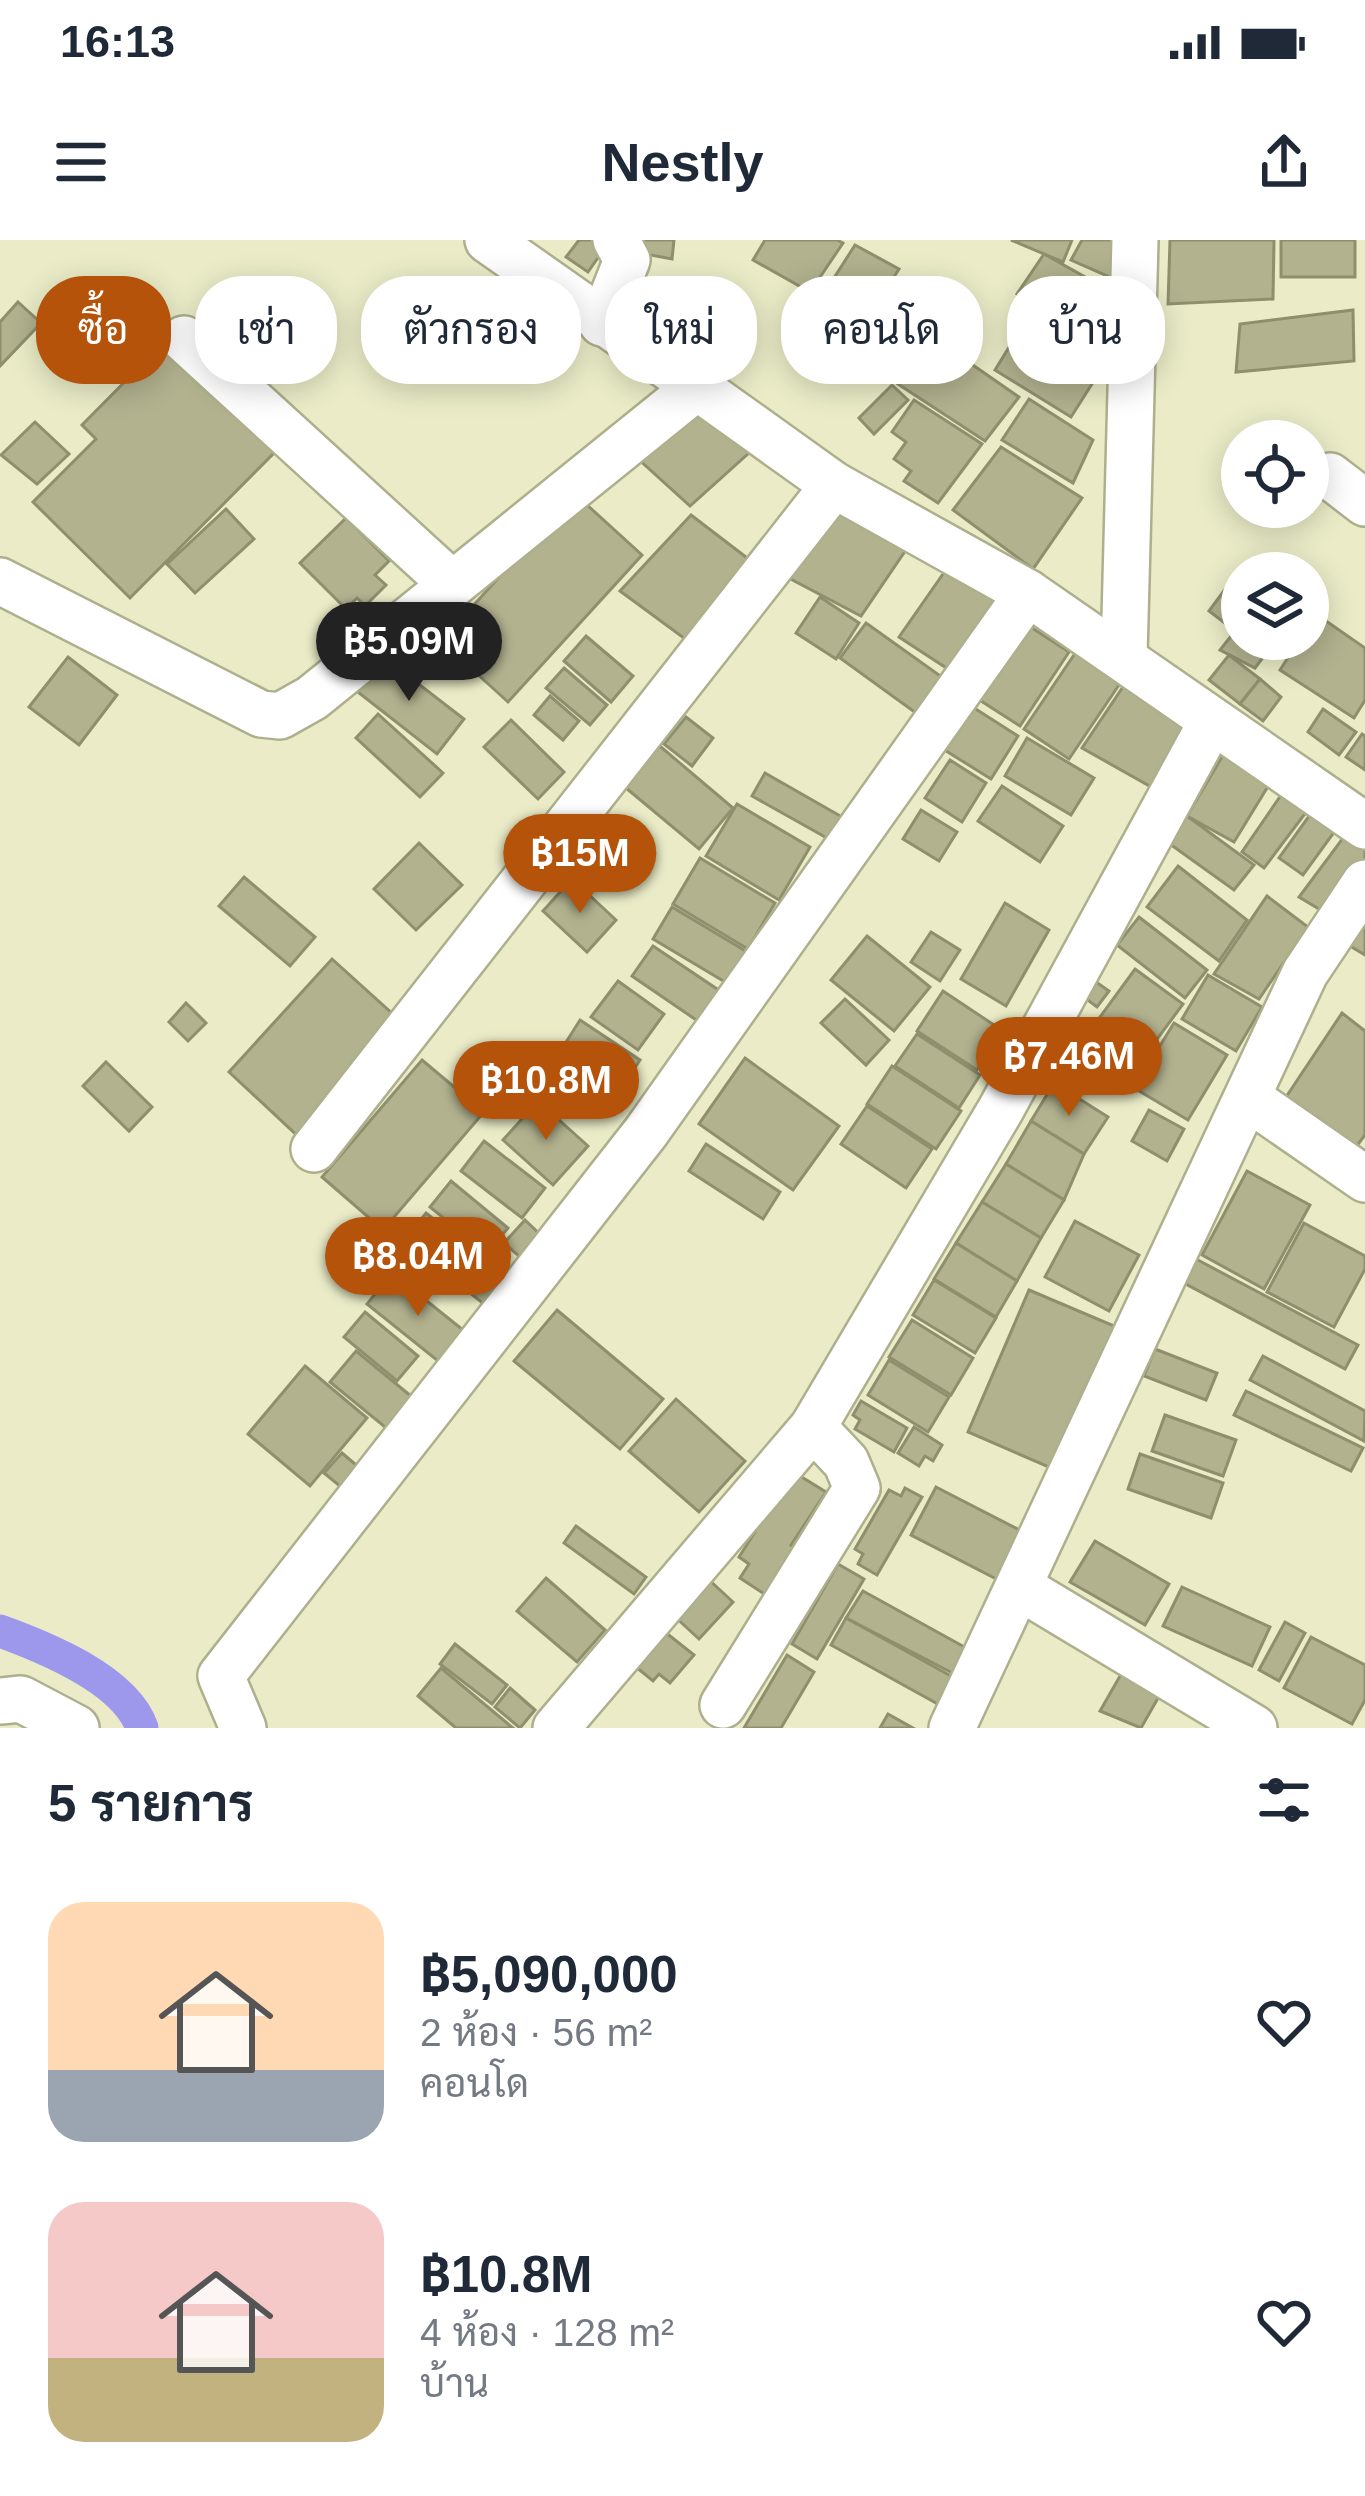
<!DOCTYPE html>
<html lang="th">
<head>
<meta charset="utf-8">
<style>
  body { margin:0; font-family:Helvetica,Sarabun,sans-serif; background:#f2f2f3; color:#1f2937; height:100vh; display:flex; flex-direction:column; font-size:45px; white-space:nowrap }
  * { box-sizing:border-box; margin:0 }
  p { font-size:39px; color:#747a83 }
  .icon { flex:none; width:66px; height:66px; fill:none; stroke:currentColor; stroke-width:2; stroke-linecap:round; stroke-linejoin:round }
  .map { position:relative; height:1488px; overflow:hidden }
  .details { display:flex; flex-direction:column; background:#fff; flex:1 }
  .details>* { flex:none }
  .hud { position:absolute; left:36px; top:36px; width:1293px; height:108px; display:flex; gap:24px }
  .controls { position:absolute; left:1221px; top:180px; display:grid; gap:24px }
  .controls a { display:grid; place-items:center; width:108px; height:108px; border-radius:50%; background:#fff; box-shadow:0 6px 30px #0003; font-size:60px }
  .price { position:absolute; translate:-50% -102px; padding:0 27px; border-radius:42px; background:#b45309; color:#fff; font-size:39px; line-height:78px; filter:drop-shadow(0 3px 6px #0008) }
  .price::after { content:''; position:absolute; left:50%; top:72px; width:36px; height:27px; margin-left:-18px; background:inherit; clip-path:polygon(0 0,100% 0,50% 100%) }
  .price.selected { background:#222; color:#fff }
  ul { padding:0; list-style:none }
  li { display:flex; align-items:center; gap:36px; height:300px; padding:0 48px }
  li span { display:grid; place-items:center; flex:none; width:336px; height:240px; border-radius:36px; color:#555 }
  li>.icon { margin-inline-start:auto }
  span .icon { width:144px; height:144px; fill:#fffc; stroke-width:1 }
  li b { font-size:51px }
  h2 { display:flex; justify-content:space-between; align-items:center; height:144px; padding:0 48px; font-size:51px }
  .chip { padding:0 42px; border-radius:48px; background:#fff; box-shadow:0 6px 30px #0003; font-size:42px; line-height:108px }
  .chip.selected { background:#b45309; color:#fff }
  .status { display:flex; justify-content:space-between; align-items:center; height:84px; padding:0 60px; background:#fff; direction:ltr }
  .status svg { height:33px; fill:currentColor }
  header { display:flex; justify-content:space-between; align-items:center; height:156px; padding:0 48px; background:#fff; font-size:54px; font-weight:800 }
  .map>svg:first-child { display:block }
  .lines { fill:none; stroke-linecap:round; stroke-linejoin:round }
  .canal { stroke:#9d98ec; stroke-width:33 }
  .building { fill:#b2b28f; stroke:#8f8f6e; stroke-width:3 }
  .minor-casing { stroke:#aeaf8c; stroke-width:50 }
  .minor { stroke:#fff; stroke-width:45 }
</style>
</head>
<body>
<div class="status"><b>16:13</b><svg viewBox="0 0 49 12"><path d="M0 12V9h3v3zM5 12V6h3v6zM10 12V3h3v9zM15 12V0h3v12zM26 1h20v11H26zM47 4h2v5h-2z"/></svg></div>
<header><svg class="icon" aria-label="menu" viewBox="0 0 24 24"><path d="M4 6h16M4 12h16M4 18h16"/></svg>Nestly<svg class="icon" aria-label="share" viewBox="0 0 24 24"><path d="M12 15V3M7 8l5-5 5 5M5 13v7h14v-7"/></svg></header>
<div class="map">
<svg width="1365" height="1488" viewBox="0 0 1365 1488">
  <rect width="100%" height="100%" fill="#ebecc7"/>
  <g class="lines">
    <path class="canal" d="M0,1391C44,1407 125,1439 142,1488"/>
  </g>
  <g class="building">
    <polygon points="579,0 592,0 604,9 588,32 566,17"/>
    <polygon points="637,0 674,0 672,19 635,12"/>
    <polygon points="765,0 837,0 843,3 810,52 753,20"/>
    <polygon points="1011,0 1072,0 1063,22"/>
    <polygon points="1082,0 1116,0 1112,38 1071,20"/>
    <polygon points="1170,0 1274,0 1273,59 1168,64"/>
    <rect x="1281" y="0" width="74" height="37"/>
    <polygon points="855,5 899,29 860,90 818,63"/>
    <polygon points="1044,14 1112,52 1085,90 1017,54"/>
    <polygon points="18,62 41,83 0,126 0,82"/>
    <polygon points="1032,70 1111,114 1071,177 995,130"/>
    <polygon points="1353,70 1354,121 1236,132 1240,84"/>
    <polygon points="175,91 286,201 130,358 33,262 96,199 82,185"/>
    <polygon points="931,96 1019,157 985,201 898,144"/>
    <polygon points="892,145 908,160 874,194 859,178"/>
    <polygon points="1029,159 1093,200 1073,243 1002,200"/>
    <polygon points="914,160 982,204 938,263 904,241 911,231 894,219 906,202 892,192"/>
    <polygon points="693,161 750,212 690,266 636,217"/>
    <polygon points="35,182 69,214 37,244 1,215"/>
    <polygon points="1001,207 1082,258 1033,329 953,270"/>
    <polygon points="575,254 642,315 508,462 441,401"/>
    <polygon points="834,255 912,301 861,376 781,334"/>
    <polygon points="226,269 254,299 195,353 167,324"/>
    <polygon points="691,275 759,327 692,404 620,351"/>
    <polygon points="346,278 389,321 375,335 386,345 365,366 357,358 346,369 300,323"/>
    <polygon points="950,324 1011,362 957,435 899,397"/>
    <polygon points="1234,337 1242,343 1242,382 1235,391 1209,371"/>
    <polygon points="820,357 859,383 836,419 796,393"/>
    <polygon points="1316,374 1365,408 1365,460 1354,478 1280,430 1300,399 1308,399"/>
    <polygon points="1242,382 1242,399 1277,399 1255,428 1220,410"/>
    <polygon points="866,383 946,440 920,476 840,418"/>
    <polygon points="1026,384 1069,412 1020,486 978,459"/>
    <polygon points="586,396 633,436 611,462 564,421"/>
    <polygon points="1078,409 1123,439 1069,519 1024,489"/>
    <polygon points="381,415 464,479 437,514 354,449"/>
    <polygon points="1229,415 1260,439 1240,464 1209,440"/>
    <polygon points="68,417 117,455 79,505 29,467"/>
    <polygon points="564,428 607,465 590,485 546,448"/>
    <polygon points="1131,435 1195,486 1153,548 1082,508"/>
    <polygon points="1260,439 1281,457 1263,481 1240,464"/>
    <polygon points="550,456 579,481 563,500 534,475"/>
    <polygon points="971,466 1018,496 991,539 943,509"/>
    <polygon points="1323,469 1356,492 1339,515 1308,492"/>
    <polygon points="378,474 443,533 420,557 356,498"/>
    <polygon points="686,477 713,498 692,526 664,504"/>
    <polygon points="511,480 564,532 538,559 484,507"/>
    <polygon points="1362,494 1365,496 1365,530 1346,517"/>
    <polygon points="1027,498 1094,538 1071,575 1005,536"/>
    <polygon points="655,502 733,568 699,609 620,543"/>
    <polygon points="1229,505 1275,535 1234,602 1187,576"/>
    <polygon points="950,520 986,543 962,582 925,558"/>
    <polygon points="765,533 856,585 843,607 752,556"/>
    <polygon points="1288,545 1313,563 1264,628 1242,612"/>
    <polygon points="1002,546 1063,586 1040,622 978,581"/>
    <polygon points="737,564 810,607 779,660 706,616"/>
    <polygon points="1317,565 1343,580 1303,635 1279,618"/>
    <polygon points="921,570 957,592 939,621 903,599"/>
    <polygon points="1187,576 1254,625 1234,650 1167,602"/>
    <polygon points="1349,590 1365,602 1365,632 1329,675 1299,657"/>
    <polygon points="419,603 462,645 416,690 374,649"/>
    <polygon points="700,618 775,663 748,709 673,664"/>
    <polygon points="1178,626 1247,680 1219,721 1147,667"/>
    <polygon points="244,637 315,697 290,726 219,666"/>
    <polygon points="572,639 616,680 587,712 543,671"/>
    <polygon points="1267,656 1308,687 1259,759 1214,734"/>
    <polygon points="1005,663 1049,690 1006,766 961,739"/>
    <polygon points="672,667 749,713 730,745 653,699"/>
    <polygon points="1139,677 1207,730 1185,758 1117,705"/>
    <polygon points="1365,685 1365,715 1350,706"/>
    <polygon points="931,692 960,710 940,741 911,722"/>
    <polygon points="867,696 930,747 894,791 831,740"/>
    <polygon points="653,706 726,755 705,786 632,736"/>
    <polygon points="332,719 405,785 301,899 229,832"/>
    <polygon points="1135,729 1183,764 1132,833 1084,799"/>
    <polygon points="1208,735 1262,767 1236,811 1182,779"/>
    <polygon points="1089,737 1109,751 1097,767 1077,752"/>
    <polygon points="618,741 664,774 638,810 591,777"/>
    <polygon points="943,751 1003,791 977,830 917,791"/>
    <polygon points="845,759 889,800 866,825 821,783"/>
    <polygon points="186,763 206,783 188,801 169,782"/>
    <polygon points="1342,773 1365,791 1365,895 1347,919 1276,872"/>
    <polygon points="580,780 640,820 623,846 563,807"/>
    <polygon points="1174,783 1227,815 1188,880 1134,848"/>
    <polygon points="917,794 980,835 959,868 895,826"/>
    <polygon points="745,818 839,886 793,950 699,884"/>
    <polygon points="422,820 484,872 383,990 322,937"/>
    <polygon points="106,822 152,867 129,891 83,846"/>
    <polygon points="892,826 961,871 936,909 867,864"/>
    <polygon points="1054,843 1108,877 1084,914 1031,881"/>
    <polygon points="538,861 588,906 553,945 503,900"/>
    <polygon points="867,866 932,909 906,948 841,904"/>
    <polygon points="1149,870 1184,889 1167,921 1132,901"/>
    <polygon points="1031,881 1084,914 1064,960 1006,924"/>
    <polygon points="484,901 545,948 522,978 461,931"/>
    <polygon points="706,904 780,952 763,979 689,931"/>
    <polygon points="1006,924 1064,960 1041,998 982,962"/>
    <polygon points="1247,931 1310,965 1264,1049 1202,1015"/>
    <polygon points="451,941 508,988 487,1013 430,967"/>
    <polygon points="982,962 1041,998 1017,1041 956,1003"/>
    <polygon points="426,973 516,1044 494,1072 404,1001"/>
    <polygon points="525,980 548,1002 528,1024 504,1003"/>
    <polygon points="1075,981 1139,1015 1109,1071 1045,1037"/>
    <polygon points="1304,983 1365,1016 1365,1029 1334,1087 1267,1052"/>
    <polygon points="956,1003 1017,1041 996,1077 934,1039"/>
    <polygon points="1196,1019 1358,1105 1345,1129 1184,1043"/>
    <polygon points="392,1033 468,1094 443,1125 367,1064"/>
    <polygon points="934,1040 996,1078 975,1113 913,1075"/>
    <polygon points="1029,1050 1126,1091 1065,1234 968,1192"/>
    <polygon points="557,1070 663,1159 620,1209 514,1121"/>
    <polygon points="365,1072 418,1116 397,1141 344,1097"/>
    <polygon points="912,1080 973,1118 951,1155 889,1117"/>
    <polygon points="1155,1109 1217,1133 1206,1160 1144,1136"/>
    <polygon points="356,1111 417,1161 391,1192 330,1142"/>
    <polygon points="1263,1116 1365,1171 1364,1201 1250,1140"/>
    <polygon points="889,1120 949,1157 928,1192 868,1155"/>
    <polygon points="305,1126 367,1178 310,1246 248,1194"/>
    <polygon points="1246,1151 1363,1208 1351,1231 1234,1175"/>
    <polygon points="676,1159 745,1221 699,1272 629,1211"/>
    <polygon points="861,1161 907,1188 894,1212 855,1189 860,1180 853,1175"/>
    <polygon points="1165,1175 1236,1200 1223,1236 1152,1211"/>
    <polygon points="914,1187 942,1205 933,1221 925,1216 919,1226 898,1213"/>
    <polygon points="342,1213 369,1236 352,1256 324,1233"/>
    <polygon points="1140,1214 1223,1243 1211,1278 1128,1249"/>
    <polygon points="787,1228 826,1252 791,1305 808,1316 778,1363 740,1338 749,1324 739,1317 755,1292 749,1288"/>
    <polygon points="936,1247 1035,1298 1010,1346 911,1295"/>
    <polygon points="905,1248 922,1257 877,1335 858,1324 863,1314 855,1309 889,1250 901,1256"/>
    <polygon points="576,1286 646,1337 634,1354 564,1303"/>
    <polygon points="1095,1301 1169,1344 1145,1385 1070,1342"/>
    <polygon points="838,1324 864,1339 817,1419 792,1404"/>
    <polygon points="546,1338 605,1390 577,1422 517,1371"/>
    <polygon points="707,1338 733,1362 699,1399 673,1375"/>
    <polygon points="1182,1347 1270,1387 1252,1426 1163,1386"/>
    <polygon points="863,1351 979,1415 966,1440 846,1378"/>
    <polygon points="846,1378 960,1441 945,1468 831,1405"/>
    <polygon points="1285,1382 1305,1393 1279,1441 1259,1430"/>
    <polygon points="665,1392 694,1415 670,1443 659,1434 653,1441 636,1427"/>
    <polygon points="1311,1397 1365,1425 1365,1460 1352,1484 1284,1448"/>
    <polygon points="455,1404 507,1445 492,1464 440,1424"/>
    <polygon points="787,1415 814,1432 781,1488 744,1488"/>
    <polygon points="441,1428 513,1488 456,1488 418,1456"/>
    <polygon points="1124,1429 1162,1451 1141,1488 1100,1471"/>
    <polygon points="510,1448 535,1470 520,1488 495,1467"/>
    <polygon points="888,1474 913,1488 880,1488"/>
  </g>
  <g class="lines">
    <g class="minor-casing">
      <g id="minor">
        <polyline points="488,0 697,147"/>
        <polyline points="602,83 627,20 616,0"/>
        <polyline points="184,99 451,343"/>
        <polyline points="1330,236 1365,263"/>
        <polyline points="0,341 261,474 280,476 312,458 697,147 834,245 1028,353 1365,586"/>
        <polyline points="1124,416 1135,0"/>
        <polyline points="1248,858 1365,939"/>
        <polyline points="314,909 834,245"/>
        <polyline points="1021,1348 1254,1488"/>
        <polyline points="0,1461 21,1459 76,1488"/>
        <polyline points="723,1465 857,1248 846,1222 813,1187"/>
        <polyline points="243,1488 221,1436 646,892 1028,353"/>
        <polyline points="556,1488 813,1187 1001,869 1212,481"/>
        <polyline points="952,1488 1305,733 1365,643"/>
      </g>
    </g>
    <use href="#minor" class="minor"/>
  </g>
</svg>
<div class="controls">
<a><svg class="icon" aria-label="locate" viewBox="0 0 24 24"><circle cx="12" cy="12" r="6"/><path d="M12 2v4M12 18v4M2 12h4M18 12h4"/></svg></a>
<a><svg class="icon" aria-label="layers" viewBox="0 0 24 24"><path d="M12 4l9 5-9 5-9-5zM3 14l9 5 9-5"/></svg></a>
</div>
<b class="price selected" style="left:409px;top:464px">฿5.09M</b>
<b class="price" style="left:580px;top:676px">฿15M</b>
<b class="price" style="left:1069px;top:879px">฿7.46M</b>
<b class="price" style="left:546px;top:903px">฿10.8M</b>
<b class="price" style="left:418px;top:1079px">฿8.04M</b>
<div class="hud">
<a class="chip selected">ซื้อ</a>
<a class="chip">เช่า</a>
<a class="chip">ตัวกรอง</a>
<a class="chip">ใหม่</a>
<a class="chip">คอนโด</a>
<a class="chip">บ้าน</a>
</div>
</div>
<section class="details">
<h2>5 รายการ<svg class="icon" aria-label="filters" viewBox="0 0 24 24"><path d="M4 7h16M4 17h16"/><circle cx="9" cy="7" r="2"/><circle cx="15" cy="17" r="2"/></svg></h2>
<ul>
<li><span style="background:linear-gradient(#ffd9b3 70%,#9aa5b1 0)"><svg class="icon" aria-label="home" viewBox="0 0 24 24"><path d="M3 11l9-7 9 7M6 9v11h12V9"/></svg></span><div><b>฿5,090,000</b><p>2 ห้อง · 56 m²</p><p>คอนโด</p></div><svg class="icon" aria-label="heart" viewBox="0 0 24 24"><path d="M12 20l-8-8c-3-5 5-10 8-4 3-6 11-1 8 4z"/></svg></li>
<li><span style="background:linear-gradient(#f6c9c9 65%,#c2b280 0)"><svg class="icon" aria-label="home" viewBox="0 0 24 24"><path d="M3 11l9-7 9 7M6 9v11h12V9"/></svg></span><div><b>฿10.8M</b><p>4 ห้อง · 128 m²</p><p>บ้าน</p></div><svg class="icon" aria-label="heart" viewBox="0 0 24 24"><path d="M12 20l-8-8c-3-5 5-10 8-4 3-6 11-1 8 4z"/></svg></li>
</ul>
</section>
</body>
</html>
